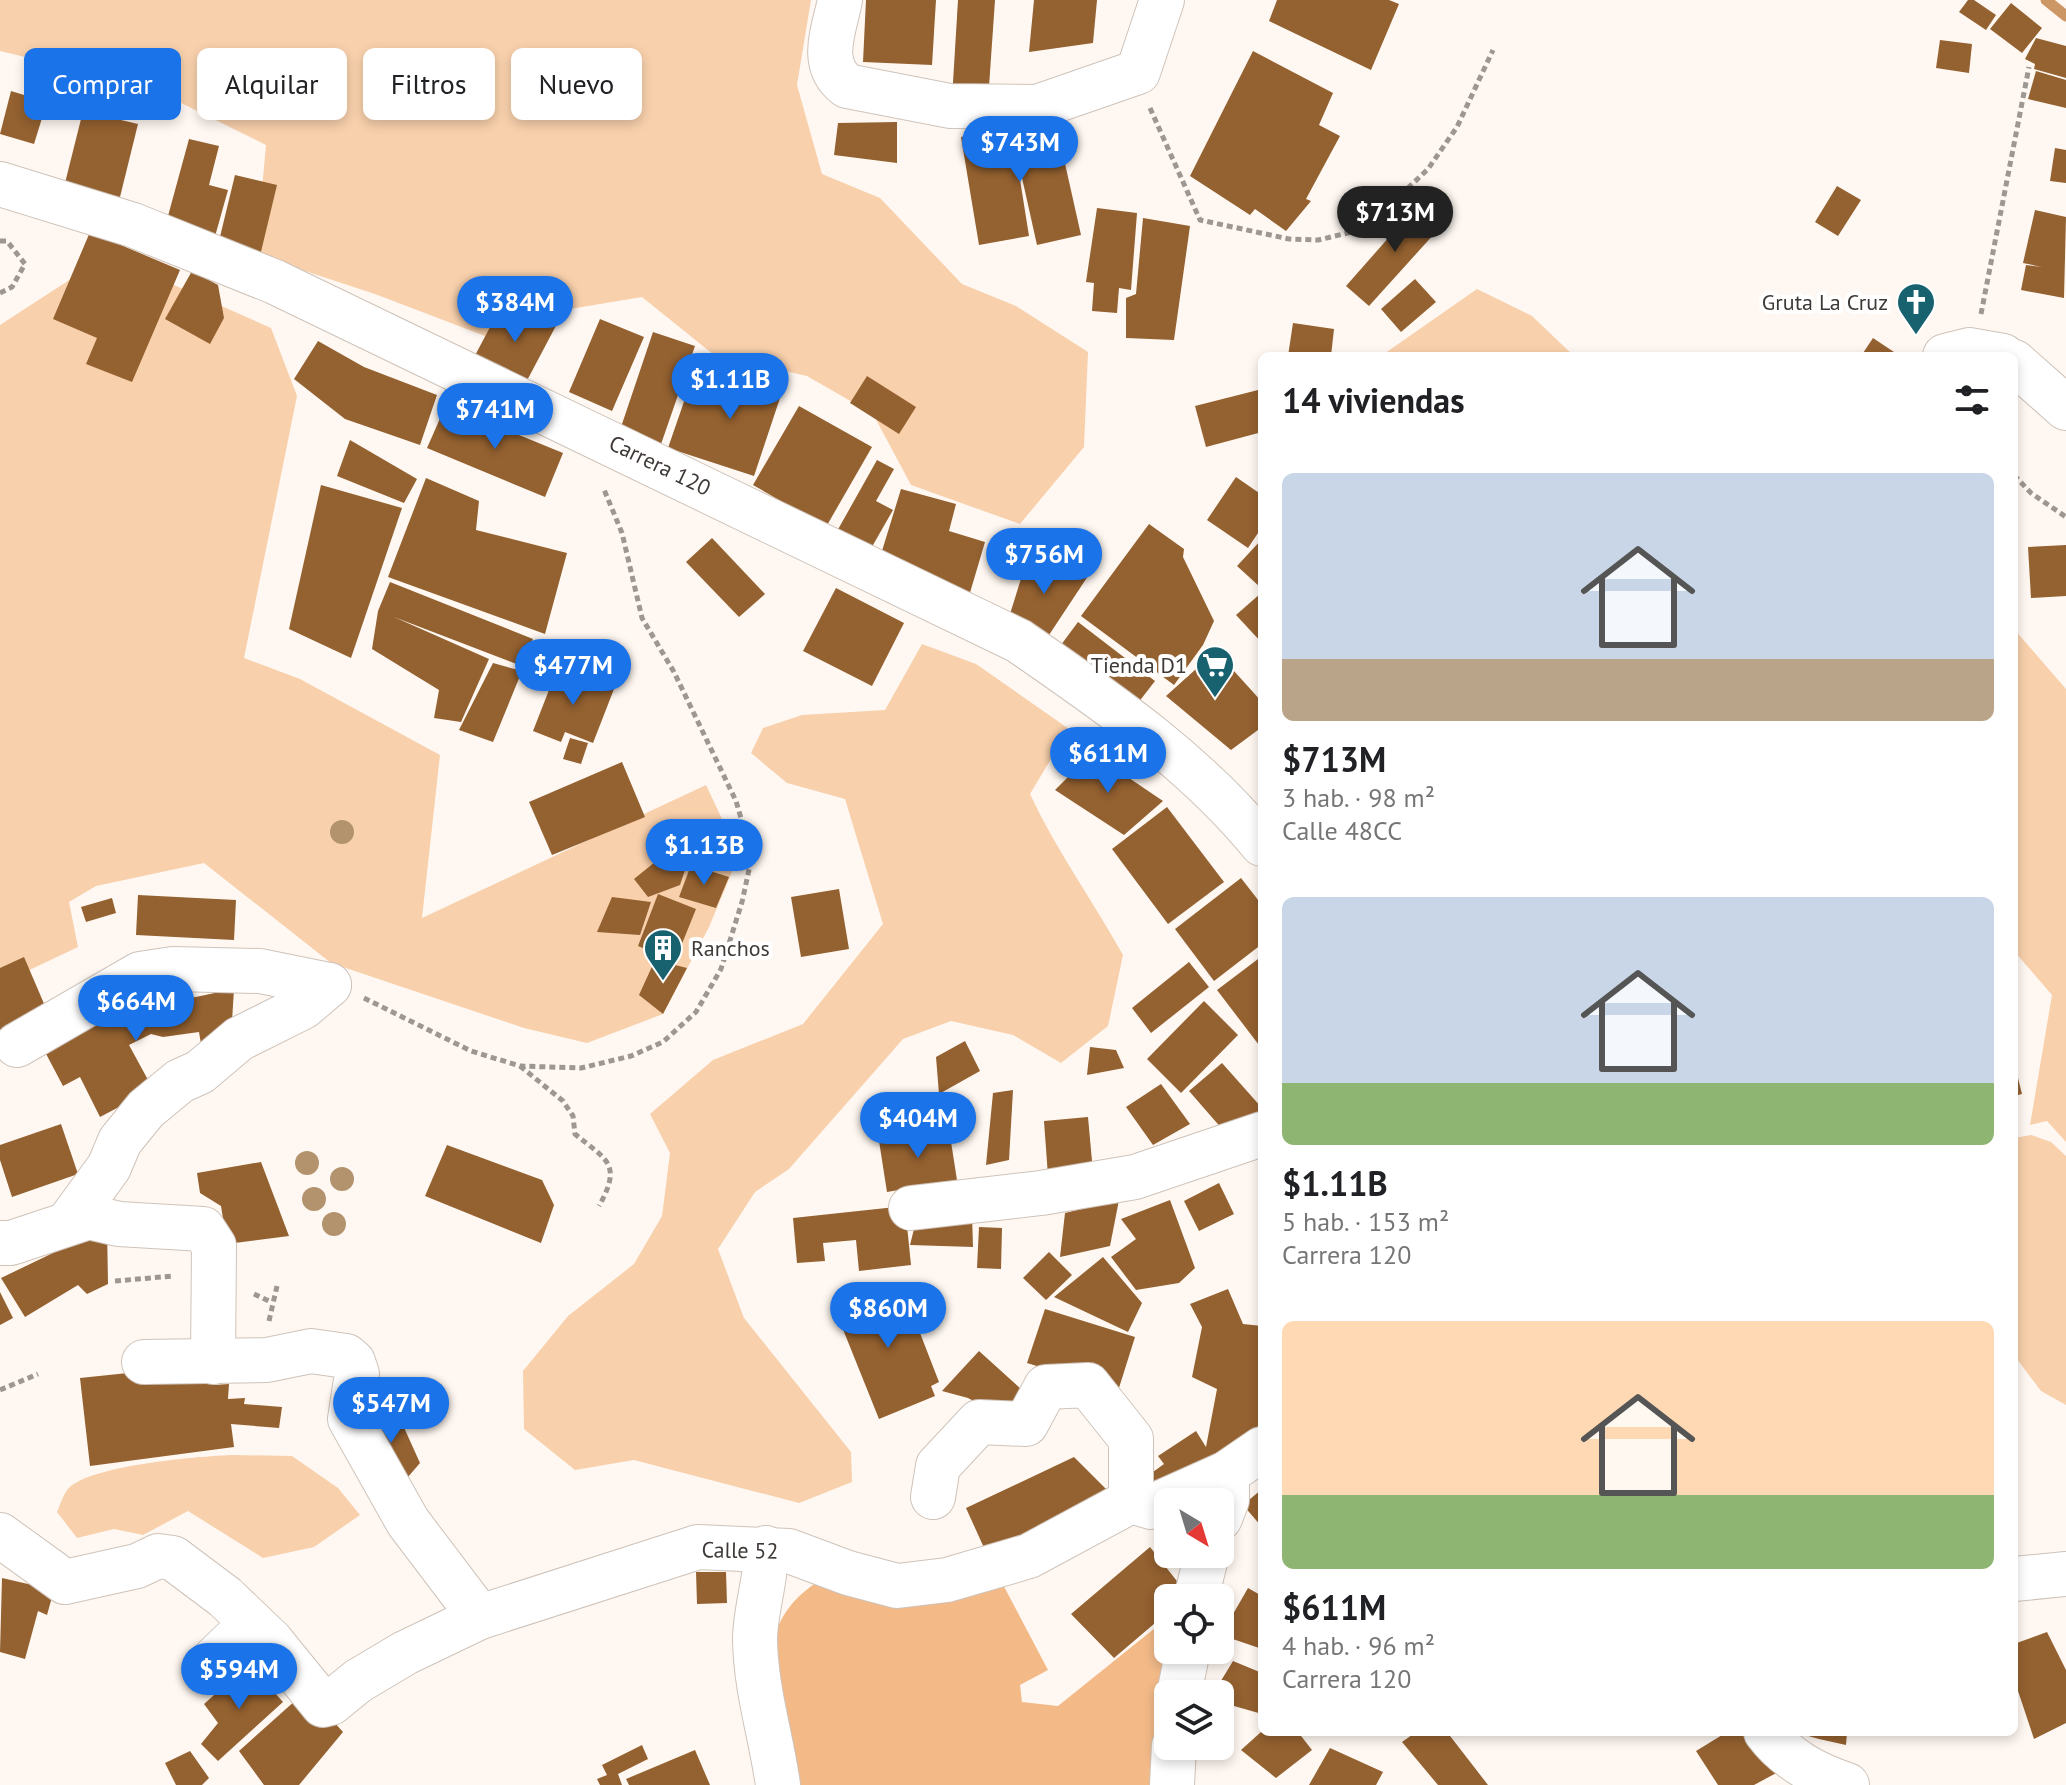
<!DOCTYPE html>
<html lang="es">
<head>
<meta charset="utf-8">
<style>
  body { margin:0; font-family:"PT Sans",sans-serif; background:#f2f2f2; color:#202124; height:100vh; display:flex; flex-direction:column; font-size:30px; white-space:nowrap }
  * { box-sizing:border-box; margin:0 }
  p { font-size:26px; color:#757577 }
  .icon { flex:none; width:44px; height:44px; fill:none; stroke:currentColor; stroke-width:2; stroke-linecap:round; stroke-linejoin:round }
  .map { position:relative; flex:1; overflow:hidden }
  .details { position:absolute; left:1258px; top:352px; width:760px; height:1384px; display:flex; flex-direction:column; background:#fff; border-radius:12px; box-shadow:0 4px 12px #0003 }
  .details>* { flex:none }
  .banner { position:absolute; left:24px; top:48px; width:760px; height:72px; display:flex; gap:16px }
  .needle { width:52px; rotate:142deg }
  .controls { position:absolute; left:1154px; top:1488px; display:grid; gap:16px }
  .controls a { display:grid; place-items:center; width:80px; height:80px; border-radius:12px; background:#fff; box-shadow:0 4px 12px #0003; font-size:40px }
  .price { position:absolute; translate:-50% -68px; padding:0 18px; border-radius:28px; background:#1a73e8; color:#fff; font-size:26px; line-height:52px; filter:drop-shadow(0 2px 4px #0008) }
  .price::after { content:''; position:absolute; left:50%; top:48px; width:24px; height:18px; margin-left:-12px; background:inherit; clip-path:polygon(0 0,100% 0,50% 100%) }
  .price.active { background:#222; color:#fff }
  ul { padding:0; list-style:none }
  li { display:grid; align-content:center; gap:16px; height:424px; padding:0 24px }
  li span { display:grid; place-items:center; height:248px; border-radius:12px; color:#555 }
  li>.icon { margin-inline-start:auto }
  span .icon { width:144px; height:144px; fill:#fffc; stroke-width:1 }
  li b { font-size:34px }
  h2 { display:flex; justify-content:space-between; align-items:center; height:96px; padding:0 24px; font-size:34px }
  .chip { padding:0 28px; border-radius:12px; background:#fff; box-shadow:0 4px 12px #0003; font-size:28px; line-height:72px }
  .chip.active { background:#1a73e8; color:#fff }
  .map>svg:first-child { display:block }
  .green { fill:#f8d0ac }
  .forest { fill:#f3ba88 }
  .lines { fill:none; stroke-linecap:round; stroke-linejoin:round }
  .stream { stroke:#cd9665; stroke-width:11 }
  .building { fill:#946130 }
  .minor-casing { stroke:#cec3ba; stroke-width:46 }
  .path { stroke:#9d9793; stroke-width:5; stroke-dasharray:6 4; stroke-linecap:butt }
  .minor { stroke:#fff; stroke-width:44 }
  .tree { fill:#b2936d }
  .labels { text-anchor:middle; stroke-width:8; stroke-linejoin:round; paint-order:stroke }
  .poi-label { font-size:22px; fill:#3e3936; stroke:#fff; text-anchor:end }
  .street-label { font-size:22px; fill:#3e3936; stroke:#fff }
</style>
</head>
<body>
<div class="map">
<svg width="2066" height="1785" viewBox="0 0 2066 1785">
  <rect width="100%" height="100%" fill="#fff8f2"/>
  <g class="green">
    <polygon points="0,0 811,0 797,85 822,174 880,198 962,284 1016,306 1088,352 1084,447 1020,524 911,485 873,414 807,376 714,355 642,297 540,314 485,336 375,294 256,255 266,145 175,100 122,91 67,67 0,51"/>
    <polygon points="97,262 149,274 271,328 297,396 244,658 300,679 440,755 422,918 706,785 739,855 709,927 663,1014 587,1043 524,1028 331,963 204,863 96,886 69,902 78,947 0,984 0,325"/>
    <polygon points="1477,289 1532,316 1574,356 1381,356"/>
    <polygon points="2014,629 2066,689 2066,1142 2047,1121 2030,1125 2052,995 2014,951"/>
    <path d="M922,644L976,664L1069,729L1030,794C1056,850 1093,901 1123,955L1108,1026L1061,1063L1013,1035L951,1021L903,1039L789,1169L755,1192L718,1249L744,1318L851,1452L852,1482L799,1503L634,1460L575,1470L524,1429L523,1371L568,1316L634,1264L662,1216L670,1153L650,1114L713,1060L803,1024L883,924L845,799L787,783L751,753L763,728L802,715L885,710Z"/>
    <polygon points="2031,1135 2051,1142 2066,1156 2066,1405 2041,1391 2014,1355 2014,1138"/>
    <path d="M234,1455L292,1456L338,1488L360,1515L314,1547L263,1558L188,1511L143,1535L114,1529L77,1538L57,1512C60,1505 63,1495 68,1489C89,1465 201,1456 234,1455Z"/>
  </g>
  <path class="forest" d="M999,1577L1048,1670L1020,1685L1022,1702L1058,1706L1155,1628L1168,1629V1705L1161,1785H788C776,1709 742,1632 817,1582Z"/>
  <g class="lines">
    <polyline class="stream" points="2046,0 2066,16"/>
  </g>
  <g class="building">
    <polygon points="866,0 936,0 932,65 863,62"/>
    <polygon points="958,0 995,0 988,101 952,99"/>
    <polygon points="1034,0 1097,0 1093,43 1029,52"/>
    <polygon points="1277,0 1389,0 1399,4 1371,70 1269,21"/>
    <polygon points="1968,0 1974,0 1996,15 1986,30 1959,12"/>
    <polygon points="2011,3 2042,28 2022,53 1990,29"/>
    <polygon points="2036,38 2066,46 2066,78 2034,69 2035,64 2025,59"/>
    <polygon points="1940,40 1972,44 1969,73 1936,68"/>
    <polygon points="1253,51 1333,93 1319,125 1340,136 1306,199 1311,201 1286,231 1255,209 1250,215 1190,176"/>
    <polygon points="2036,71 2066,80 2066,108 2028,99"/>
    <polygon points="11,91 47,102 34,144 0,134"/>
    <polygon points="83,111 138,124 120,197 65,183"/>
    <polygon points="1055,119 1081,235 1037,245 1014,142 1029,236 979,245 961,137"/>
    <polygon points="897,122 897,163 834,155 838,123"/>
    <polygon points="189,139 219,146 209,185 228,190 214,240 165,227"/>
    <polygon points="2055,148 2066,150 2066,183 2050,181"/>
    <polygon points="235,175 277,185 260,256 218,245"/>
    <polygon points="1837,186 1861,200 1838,236 1815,222"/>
    <polygon points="1420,202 1444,223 1369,306 1346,286"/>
    <polygon points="1097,208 1137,213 1131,290 1119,288 1117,313 1092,311 1094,283 1086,282"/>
    <polygon points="2035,210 2066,217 2064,298 2021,290 2026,265 2042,267 2023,263"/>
    <polygon points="1143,218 1190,226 1174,340 1126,338 1126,298 1136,294"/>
    <polygon points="90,232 180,270 132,382 86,364 97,338 53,319"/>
    <polygon points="192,271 218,285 224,318 210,344 165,319"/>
    <polygon points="1415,279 1436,302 1401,332 1381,309"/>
    <polygon points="520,300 559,320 522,390 471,363 497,314 512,316"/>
    <polygon points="600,319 644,337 612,411 569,392"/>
    <polygon points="1293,323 1334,329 1331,356 1288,356"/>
    <polygon points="653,332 695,346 660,447 619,433"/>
    <polygon points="1873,338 1900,356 1861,356"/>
    <polygon points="318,341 364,367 437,395 420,445 345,419 294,379"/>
    <polygon points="735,363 786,380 754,476 668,448 688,390 722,401"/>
    <polygon points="867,376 916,407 899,434 850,403"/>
    <polygon points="1262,389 1262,432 1206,447 1195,406"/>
    <polygon points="446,405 563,453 545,497 427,448"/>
    <polygon points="799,406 872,447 826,527 753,485"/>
    <polygon points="350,440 417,479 404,503 337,476"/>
    <polygon points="877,460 894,469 876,501 893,510 869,552 836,533"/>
    <polygon points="1236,477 1262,495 1262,527 1248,548 1207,520"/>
    <polygon points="426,478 479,501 476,530 567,553 545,634 388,577"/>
    <polygon points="321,485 402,508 351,658 289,629"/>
    <polygon points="901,489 956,504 949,531 985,542 969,596 878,564"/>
    <polygon points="1149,524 1184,549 1183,557 1214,621 1203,645 1174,685 1081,616"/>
    <polygon points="712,538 765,594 739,617 686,562"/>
    <polygon points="1262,539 1262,585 1260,587 1237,566"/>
    <polygon points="2066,545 2066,596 2031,598 2028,547"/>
    <polygon points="1028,556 1090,573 1047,638 1006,627"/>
    <polygon points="390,582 533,639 522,666 394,617 489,659 461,722 434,718 439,690 372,649 378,611"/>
    <polygon points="836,588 904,623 872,686 803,651"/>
    <polygon points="1260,594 1262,596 1262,643 1236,615"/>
    <polygon points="1078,622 1155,681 1131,712 1055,653"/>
    <polygon points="1216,651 1262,702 1262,727 1231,750 1166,696"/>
    <polygon points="493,663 522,671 493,742 459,730"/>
    <polygon points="558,667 614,689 593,743 565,732 561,742 533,731"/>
    <polygon points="570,738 588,743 581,764 563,759"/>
    <polygon points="1092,753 1163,801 1124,835 1055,790"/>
    <polygon points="622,762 645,817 552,855 529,802"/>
    <polygon points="1167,807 1224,882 1168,924 1112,849"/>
    <polygon points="671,849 690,855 680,885 648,897 634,879"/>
    <polygon points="691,865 729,877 716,908 679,897"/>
    <polygon points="1241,878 1262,905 1262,944 1214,981 1175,929"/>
    <polygon points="839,889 849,949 801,957 791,897"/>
    <polygon points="658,894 696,909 675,961 638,946"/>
    <polygon points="138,895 236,900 234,940 136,935"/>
    <polygon points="612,897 651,902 640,935 597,932"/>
    <polygon points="112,898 116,913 86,922 81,907"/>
    <polygon points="1262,956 1262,1049 1217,990"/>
    <polygon points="24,957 51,1020 0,1042 0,968"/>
    <polygon points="655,960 687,968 663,1014 639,995"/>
    <polygon points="1189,962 1209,987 1151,1033 1132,1008"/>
    <polygon points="168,984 186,999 234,989 231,1037 202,1050 199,1032 163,1037 151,1034 129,1045 153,1089 100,1117 80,1077 63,1086 44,1050"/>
    <polygon points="1204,1001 1238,1035 1181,1093 1147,1059"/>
    <polygon points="965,1041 980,1071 939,1094 936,1057"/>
    <polygon points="1090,1047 1116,1050 1124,1068 1087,1075"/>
    <polygon points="2014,1062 2022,1094 2014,1096"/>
    <polygon points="1222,1063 1262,1108 1262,1123 1230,1138 1189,1091"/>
    <polygon points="1161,1084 1190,1124 1153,1145 1126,1107"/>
    <polygon points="1013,1090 1009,1160 986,1165 993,1093"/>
    <polygon points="1088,1117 1093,1172 1048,1176 1044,1121"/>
    <polygon points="61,1124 78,1174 12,1197 0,1160 0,1145"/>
    <polygon points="949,1129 957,1180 887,1192 879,1141"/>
    <polygon points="447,1145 542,1180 554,1205 541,1243 425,1196"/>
    <polygon points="261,1162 289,1236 227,1244 221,1206 200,1193 197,1173"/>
    <polygon points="1219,1183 1234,1214 1199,1231 1184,1201"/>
    <polygon points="1119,1200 1110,1246 1060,1257 1065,1213"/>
    <polygon points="1170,1200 1195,1268 1179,1283 1136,1290 1111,1257 1136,1239 1121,1219"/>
    <polygon points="905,1206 911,1265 859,1271 856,1240 823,1243 825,1261 797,1263 793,1218"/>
    <polygon points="972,1214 973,1247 910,1245 917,1217"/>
    <polygon points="107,1227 108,1284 87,1294 78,1285 25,1317 1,1278"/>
    <polygon points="979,1227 1002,1228 1001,1269 977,1268"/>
    <polygon points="1049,1252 1072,1275 1046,1300 1023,1278"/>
    <polygon points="1103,1257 1142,1303 1128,1332 1054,1297"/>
    <polygon points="901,1284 939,1382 931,1386 935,1396 879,1419 834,1307 875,1292 880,1303 886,1301 882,1290"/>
    <polygon points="1228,1289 1243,1324 1262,1326 1262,1444 1158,1500 1146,1477 1164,1464 1158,1456 1196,1431 1206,1447 1217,1389 1192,1377 1202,1327 1190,1304"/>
    <polygon points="0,1292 13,1318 0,1325"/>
    <polygon points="1045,1309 1135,1337 1118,1391 1027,1363"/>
    <polygon points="979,1351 1031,1398 1011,1421 968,1398 942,1391"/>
    <polygon points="214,1364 214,1385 229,1384 228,1399 245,1398 244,1404 282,1407 279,1428 231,1424 234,1447 90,1466 80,1378"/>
    <polygon points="357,1411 397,1412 420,1463 395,1492"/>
    <polygon points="1074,1457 1118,1501 990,1561 966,1508"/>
    <polygon points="1262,1489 1262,1527 1243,1505"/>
    <polygon points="1150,1547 1188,1595 1168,1598 1168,1612 1114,1658 1071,1614"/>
    <polygon points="696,1572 726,1572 727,1603 697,1604"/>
    <polygon points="2,1578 54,1590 47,1615 38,1611 25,1659 0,1652"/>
    <polygon points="1248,1588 1262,1596 1262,1649 1221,1635"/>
    <polygon points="2047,1632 2066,1670 2066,1723 2034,1739 2014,1679 2014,1644"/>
    <polygon points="1233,1661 1262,1673 1262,1714 1220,1702 1220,1694 1213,1694"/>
    <polygon points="249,1664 283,1702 218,1761 201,1744 218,1723 204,1704"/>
    <polygon points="306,1691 343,1732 299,1785 264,1785 239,1751"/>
    <polygon points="1261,1732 1298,1732 1312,1750 1276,1778 1241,1750"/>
    <polygon points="1416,1732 1447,1732 1488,1785 1438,1785 1402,1742"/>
    <polygon points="1727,1732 1753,1732 1780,1771 1754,1785 1718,1785 1696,1751"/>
    <polygon points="1794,1732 1847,1732 1846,1745 1819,1739"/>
    <polygon points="642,1745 648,1759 618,1774 622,1785 600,1785 597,1779 607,1775 602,1765"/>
    <polygon points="1330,1748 1383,1772 1376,1785 1309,1785"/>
    <polygon points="695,1750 710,1785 629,1785 626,1779"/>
    <polygon points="190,1751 209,1778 202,1785 176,1785 165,1763"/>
  </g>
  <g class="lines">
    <g class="minor-casing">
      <g id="minor">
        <path d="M840,0C834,31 818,64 847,86L950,106L1037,107L1138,72L1162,0"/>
        <path d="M0,184L133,225L275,282L1019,641C1107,702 1193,760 1262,844"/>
        <polyline points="1945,356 1969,350 2003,356"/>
        <polyline points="2014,362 2066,408"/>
        <polyline points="17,1045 140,974 173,969 260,971 329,985"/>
        <polyline points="911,1208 1041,1193 1135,1177 1262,1134"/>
        <polyline points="69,1222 109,1167 120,1141 146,1109 180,1081 200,1072 239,1039 303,1007 329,985"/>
        <polyline points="0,1243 11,1243 89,1217 119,1224 203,1229 214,1246 213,1362"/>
        <polyline points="144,1362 267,1360 311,1351 346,1356 353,1362 357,1374 350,1419 408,1522 480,1617"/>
        <polyline points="933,1497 938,1466 979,1422 1026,1424 1046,1387 1088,1385 1131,1439 1131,1501"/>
        <polyline points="1220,1518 1227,1500 1227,1473"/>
        <polyline points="0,1535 65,1582 137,1566 158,1556 173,1558 225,1597 271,1641 323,1705 331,1703 358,1681 405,1653 480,1617 698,1547 789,1551 848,1573 897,1586 947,1580 1029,1556 1131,1501 1151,1507 1227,1473 1262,1449"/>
        <path d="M766,1548C767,1579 755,1609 755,1640C756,1691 771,1735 778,1785"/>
        <polyline points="2014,1579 2066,1574"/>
        <polyline points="1196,1598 1207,1554"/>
        <polyline points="206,1667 252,1623"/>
        <polyline points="1179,1694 1188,1650"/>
        <path d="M1766,1732C1787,1760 1815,1774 1847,1785"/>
        <polyline points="1172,1785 1174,1746"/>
      </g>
    </g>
    <g class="path">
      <polyline points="1150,108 1200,220 1289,239 1318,240 1365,229 1428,169 1457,127 1493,50"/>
      <polyline points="0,241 7,241 25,264 12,287 0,293"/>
      <polyline points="1981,314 2029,67"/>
      <polyline points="2014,475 2031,493 2066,517"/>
      <polyline points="364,998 471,1051 520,1066 581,1068 631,1056 663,1042 696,1012 721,969 742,902 752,856 736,801 674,672 642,618 622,533 603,487"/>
      <path d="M520,1066L563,1101L573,1116L575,1134C606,1160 623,1163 599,1206"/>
      <polyline points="115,1281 173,1276"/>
      <polyline points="254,1294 271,1302"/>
      <polyline points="269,1321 277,1286"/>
      <polyline points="0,1390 38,1374"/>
    </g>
    <use href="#minor" class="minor"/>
  </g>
  <g class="tree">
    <circle cx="342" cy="832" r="12"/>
    <circle cx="307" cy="1163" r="12"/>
    <circle cx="342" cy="1179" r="12"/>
    <circle cx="314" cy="1199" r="12"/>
    <circle cx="334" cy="1224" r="12"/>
  </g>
  <defs>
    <g id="church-pin" transform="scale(2)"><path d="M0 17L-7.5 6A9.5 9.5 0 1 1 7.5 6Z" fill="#186270" stroke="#fff"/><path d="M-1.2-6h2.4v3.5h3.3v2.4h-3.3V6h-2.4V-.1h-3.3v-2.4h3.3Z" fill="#fff"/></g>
    <g id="supermarket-pin" transform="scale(2)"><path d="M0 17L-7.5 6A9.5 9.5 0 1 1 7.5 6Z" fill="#186270" stroke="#fff"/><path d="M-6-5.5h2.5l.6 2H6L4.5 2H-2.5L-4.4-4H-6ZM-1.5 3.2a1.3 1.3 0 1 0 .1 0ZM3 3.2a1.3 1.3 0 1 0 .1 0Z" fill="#fff"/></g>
    <g id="building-pin" transform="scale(2)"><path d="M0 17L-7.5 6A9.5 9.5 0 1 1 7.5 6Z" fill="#186270" stroke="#fff"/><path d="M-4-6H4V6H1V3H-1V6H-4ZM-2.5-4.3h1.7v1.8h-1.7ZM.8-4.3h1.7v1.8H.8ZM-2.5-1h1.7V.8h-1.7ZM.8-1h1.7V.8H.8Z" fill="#fff"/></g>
  </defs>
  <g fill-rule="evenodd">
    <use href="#church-pin" x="1916" y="302"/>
    <use href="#supermarket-pin" x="1215" y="665"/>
    <use href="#building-pin" x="663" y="948"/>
  </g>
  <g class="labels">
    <g class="poi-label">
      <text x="1888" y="310">Gruta La Cruz</text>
      <text x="1187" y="673">Tienda D1</text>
      <text x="691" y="956" text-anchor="start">Ranchos</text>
    </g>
    <g class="street-label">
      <text transform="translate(660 465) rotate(26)" y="8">Carrera 120</text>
      <text transform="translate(740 1550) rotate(1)" y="8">Calle 52</text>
    </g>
  </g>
</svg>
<div class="controls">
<a><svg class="needle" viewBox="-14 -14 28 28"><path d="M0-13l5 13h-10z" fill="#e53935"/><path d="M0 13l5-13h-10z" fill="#757577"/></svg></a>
<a><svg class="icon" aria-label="locate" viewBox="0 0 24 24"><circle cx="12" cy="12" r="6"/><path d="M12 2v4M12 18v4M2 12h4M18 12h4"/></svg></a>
<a><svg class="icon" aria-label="layers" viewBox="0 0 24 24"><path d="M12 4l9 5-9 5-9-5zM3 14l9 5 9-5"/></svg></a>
</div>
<b class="price" style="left:1020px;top:184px">$743M</b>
<b class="price active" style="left:1395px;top:254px">$713M</b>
<b class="price" style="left:515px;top:344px">$384M</b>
<b class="price" style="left:730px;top:421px">$1.11B</b>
<b class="price" style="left:495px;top:451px">$741M</b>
<b class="price" style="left:1044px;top:596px">$756M</b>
<b class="price" style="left:573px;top:707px">$477M</b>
<b class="price" style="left:1108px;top:795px">$611M</b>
<b class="price" style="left:704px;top:887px">$1.13B</b>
<b class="price" style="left:136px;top:1043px">$664M</b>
<b class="price" style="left:918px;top:1160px">$404M</b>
<b class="price" style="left:888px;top:1350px">$860M</b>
<b class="price" style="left:391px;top:1445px">$547M</b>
<b class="price" style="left:239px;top:1711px">$594M</b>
<div class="banner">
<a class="chip active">Comprar</a>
<a class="chip">Alquilar</a>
<a class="chip">Filtros</a>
<a class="chip">Nuevo</a>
</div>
<section class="details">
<h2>14 viviendas<svg class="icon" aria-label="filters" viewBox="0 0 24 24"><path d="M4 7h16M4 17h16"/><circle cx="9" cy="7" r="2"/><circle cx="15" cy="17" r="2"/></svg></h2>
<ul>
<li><span style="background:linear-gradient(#c9d6e8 75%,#b9a48a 0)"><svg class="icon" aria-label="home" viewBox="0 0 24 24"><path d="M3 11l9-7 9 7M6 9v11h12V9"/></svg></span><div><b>$713M</b><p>3 hab. · 98 m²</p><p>Calle 48CC</p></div></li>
<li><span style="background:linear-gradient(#c9d6e8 75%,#8fb573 0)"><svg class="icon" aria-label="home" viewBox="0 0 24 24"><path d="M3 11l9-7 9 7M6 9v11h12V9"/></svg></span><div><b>$1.11B</b><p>5 hab. · 153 m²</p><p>Carrera 120</p></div></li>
<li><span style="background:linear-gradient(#ffd9b3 70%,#8fb573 0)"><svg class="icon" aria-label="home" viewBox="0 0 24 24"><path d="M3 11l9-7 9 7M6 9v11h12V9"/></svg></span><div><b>$611M</b><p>4 hab. · 96 m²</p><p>Carrera 120</p></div></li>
</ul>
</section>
</div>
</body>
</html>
